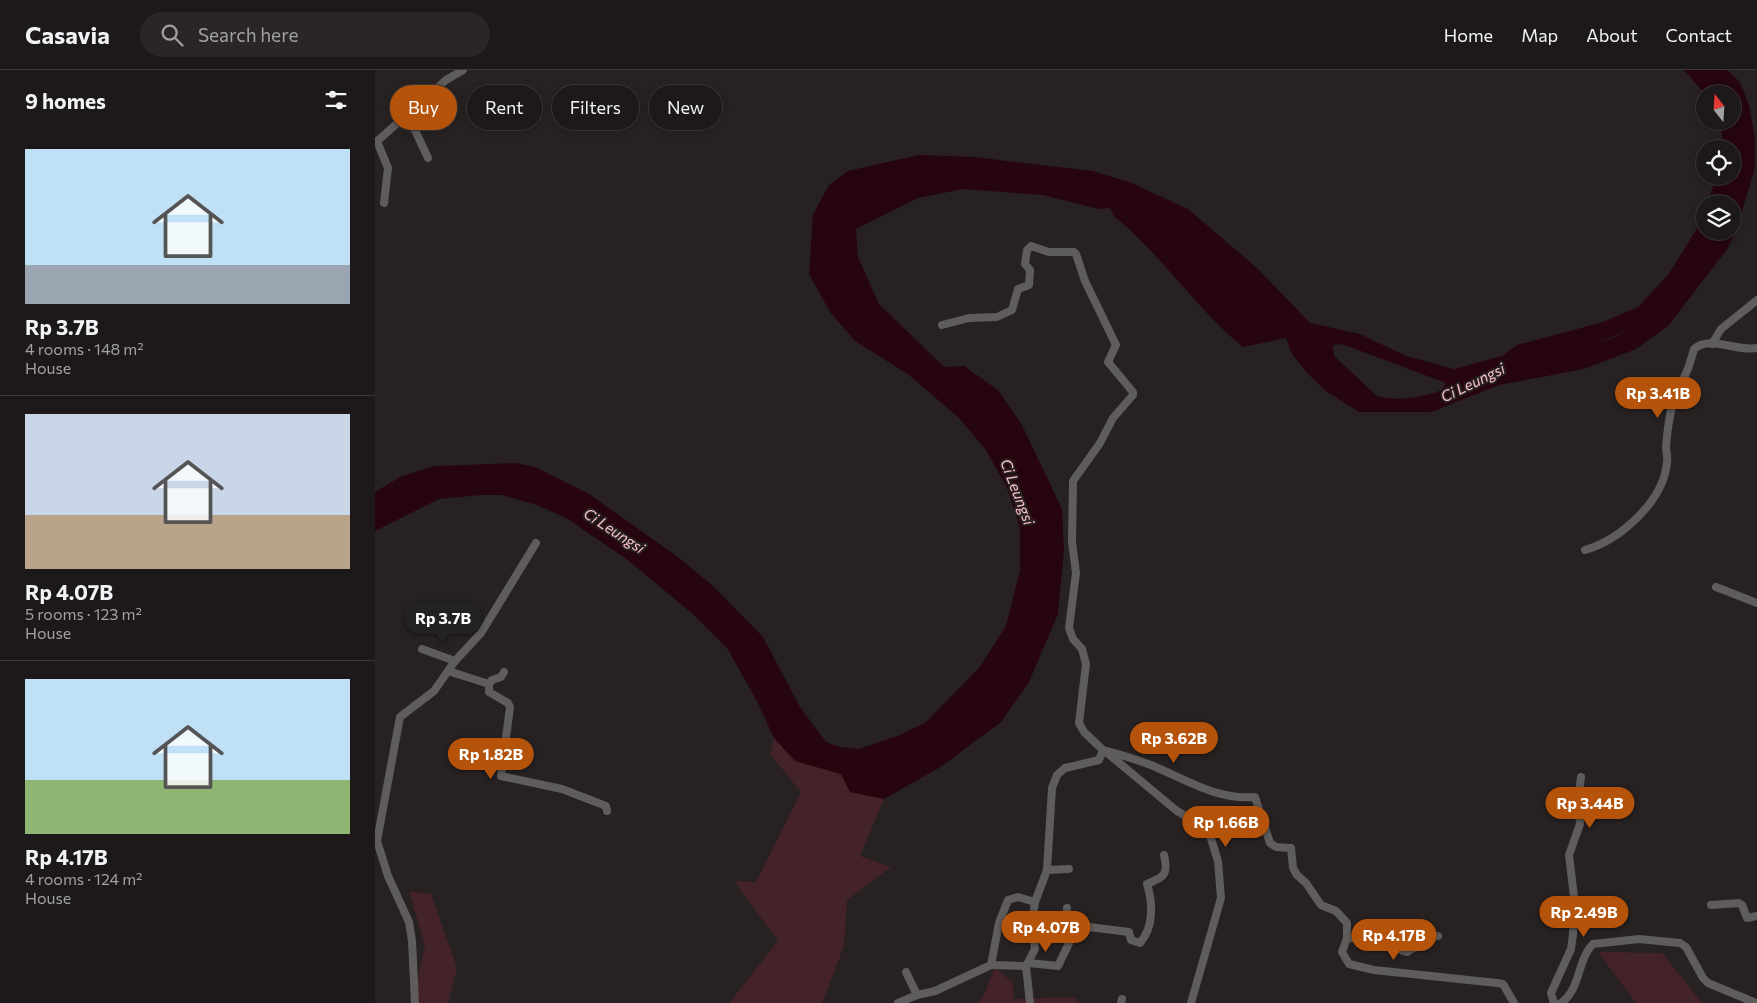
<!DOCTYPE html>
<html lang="en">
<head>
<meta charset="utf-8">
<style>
  body { margin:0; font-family:Commissioner,sans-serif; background:#2a2627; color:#f1f3f6; height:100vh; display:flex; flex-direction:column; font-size:19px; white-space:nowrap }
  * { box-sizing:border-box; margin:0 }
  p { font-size:16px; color:#a0a0a2 }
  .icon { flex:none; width:28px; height:28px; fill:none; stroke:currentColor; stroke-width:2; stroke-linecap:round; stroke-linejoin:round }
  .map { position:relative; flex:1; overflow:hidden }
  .panel { display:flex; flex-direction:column; background:#1d191a; width:375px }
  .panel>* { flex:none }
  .guide { position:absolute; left:15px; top:15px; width:475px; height:45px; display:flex; gap:10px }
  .needle { width:32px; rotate:343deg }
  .tools { position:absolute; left:1321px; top:15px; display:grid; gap:10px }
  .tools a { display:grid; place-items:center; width:45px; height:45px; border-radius:50%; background:#1d191a; box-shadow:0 2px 8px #0003,0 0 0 1px #3b3839; font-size:25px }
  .price { position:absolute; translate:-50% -42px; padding:0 11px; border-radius:18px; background:#b45309; color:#fff; font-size:16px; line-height:32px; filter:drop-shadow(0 1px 2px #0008) }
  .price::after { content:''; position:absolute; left:50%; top:30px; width:15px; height:11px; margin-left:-8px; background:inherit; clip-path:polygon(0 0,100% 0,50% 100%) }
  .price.selected { background:#222; color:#fff }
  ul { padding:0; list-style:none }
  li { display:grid; align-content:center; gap:10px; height:265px; padding:0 25px }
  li+li { border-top:1px solid #3b3839 }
  li span { display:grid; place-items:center; height:155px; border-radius:0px; color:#555 }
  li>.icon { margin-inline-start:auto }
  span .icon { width:90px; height:90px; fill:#fffc; stroke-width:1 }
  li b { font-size:21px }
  h2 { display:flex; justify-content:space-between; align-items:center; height:60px; padding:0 25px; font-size:21px }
  .tag { padding:0 18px; border-radius:22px; background:#1d191a; box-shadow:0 2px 8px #0003,0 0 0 1px #3b3839; font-size:18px; line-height:45px }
  .tag.selected { background:#b45309; color:#fff }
  header { display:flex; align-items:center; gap:30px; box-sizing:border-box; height:70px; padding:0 25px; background:#1d191a; border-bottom:1px solid #3b3839 }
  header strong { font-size:24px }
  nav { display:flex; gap:28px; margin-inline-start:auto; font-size:18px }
  .search { width:350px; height:45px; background:#2a2627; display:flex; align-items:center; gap:12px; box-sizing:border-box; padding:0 18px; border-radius:28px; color:#a0a0a2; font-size:19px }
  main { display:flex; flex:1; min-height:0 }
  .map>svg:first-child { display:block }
  .green { fill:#43222a }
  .water { fill:#26050f; fill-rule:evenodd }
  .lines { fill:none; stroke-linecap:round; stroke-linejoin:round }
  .river { stroke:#26050f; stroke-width:10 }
  .minor { stroke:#5f5c5c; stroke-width:8 }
  .labels { text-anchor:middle; stroke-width:4; stroke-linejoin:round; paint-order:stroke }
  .water-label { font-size:15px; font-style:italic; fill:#fcc0cc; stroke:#272122 }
</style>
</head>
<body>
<header>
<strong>Casavia</strong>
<div class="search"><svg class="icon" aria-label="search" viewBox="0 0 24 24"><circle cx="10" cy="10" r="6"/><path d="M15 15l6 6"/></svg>Search here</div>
<nav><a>Home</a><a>Map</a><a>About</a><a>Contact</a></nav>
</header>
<main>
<section class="panel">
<h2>9 homes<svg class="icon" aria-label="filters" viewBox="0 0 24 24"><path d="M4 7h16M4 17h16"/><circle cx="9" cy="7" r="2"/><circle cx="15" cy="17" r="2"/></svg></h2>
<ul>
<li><span style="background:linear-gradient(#bfe0f5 75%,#9aa5b1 0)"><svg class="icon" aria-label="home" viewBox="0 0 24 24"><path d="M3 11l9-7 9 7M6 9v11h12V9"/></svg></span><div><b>Rp 3.7B</b><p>4 rooms · 148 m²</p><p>House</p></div></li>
<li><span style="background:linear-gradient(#c9d6e8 65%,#b9a48a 0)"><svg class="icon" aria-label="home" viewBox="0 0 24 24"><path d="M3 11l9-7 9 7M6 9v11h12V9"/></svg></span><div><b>Rp 4.07B</b><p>5 rooms · 123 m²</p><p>House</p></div></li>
<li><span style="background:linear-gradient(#bfe0f5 65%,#8fb573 0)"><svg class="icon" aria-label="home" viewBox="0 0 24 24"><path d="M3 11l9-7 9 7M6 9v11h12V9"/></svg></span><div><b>Rp 4.17B</b><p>4 rooms · 124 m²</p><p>House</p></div></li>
</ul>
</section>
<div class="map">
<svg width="1382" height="933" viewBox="0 0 1382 933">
  <rect width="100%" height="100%" fill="#272122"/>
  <g class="green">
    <polygon points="399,668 420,691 466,704 475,722 509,729 485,786 516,797 472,830 469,876 447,933 354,933 403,871 359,811 381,812 426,722 395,684"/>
    <polygon points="34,821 56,824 82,898 73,933 37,933 50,876"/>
    <polygon points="1223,882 1287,883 1327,933 1261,933"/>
    <polygon points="620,897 638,913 639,929 700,927 705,933 601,933 608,928"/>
  </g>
  <path class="water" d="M1309,0H1352L1365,12L1374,35L1380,68V98L1363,154L1353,178L1293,256L1261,279L1209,299L1124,315L1056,342H984L952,322L933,304L917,284L911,268L868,277C820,238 787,185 739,146L735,138L724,139L668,125L588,119L543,128L481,159L483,187L504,234L569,297L589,296L623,320L647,355L687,439L689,480L683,544L654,612L626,652L567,696L509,729L475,722L466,704L420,691L399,668L382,631L352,578L319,545L254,491L193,449L162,435L127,425H106L64,429L0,461V422L27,406L60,396L141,393L160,397L214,424L303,487L338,516L388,567L425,637L451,672L465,677L484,679L525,665L550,653L604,598L631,556L645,500V457L632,418L611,380L584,348L534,305L480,271L455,242L434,204L438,144L454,115L473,101L544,85L599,87L718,101L754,112L813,139L883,199L935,253L985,264L1031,286L1079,299L1127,286L1142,275L1228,252L1263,237L1293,205L1320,162L1330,141V161H1358V134H1332L1342,106H1358V79H1348L1346,51H1358V24H1330ZM1265,253C1256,268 1225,283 1209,273L1228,264ZM967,274L1071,313L1067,320C1050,327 1020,332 1002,326L959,286L958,275Z"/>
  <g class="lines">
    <g class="river">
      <path d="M1358,34C1367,55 1367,82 1362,105"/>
      <path d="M1208,273C1223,282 1253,270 1262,257"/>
      <polyline points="1195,276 1265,252"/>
    </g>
    <g class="minor">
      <polyline points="33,45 53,88"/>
      <polyline points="2,71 13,98 9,133"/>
      <polyline points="0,73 71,10 88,0"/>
      <polyline points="1337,274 1346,259 1382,230"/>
      <path d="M1210,480C1245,470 1289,431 1292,392C1293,387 1291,382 1291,377C1292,364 1294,349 1297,336C1300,322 1307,313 1312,301C1315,294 1317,286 1319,279C1335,265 1362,282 1382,278"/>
      <polyline points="1341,517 1382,533"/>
      <polyline points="47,579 80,591"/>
      <polyline points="73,601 114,614 117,610 126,607 129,602"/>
      <polyline points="114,614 114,622 133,633 135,637 126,706 187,719 231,736 232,741"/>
      <path d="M728,680C746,685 765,690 783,698C815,712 844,730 880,727L895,773L901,777L916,778L918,798L922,805L931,813L946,835L961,841L972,853V868L967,882L974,894L999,900L1122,913L1128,914L1139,933"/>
      <polyline points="731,682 802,741 833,759 843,791 846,828 816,933"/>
      <polyline points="672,800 694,799"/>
      <polyline points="1336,835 1364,833 1367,835 1372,848 1382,846"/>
      <polyline points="692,838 692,866 696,869"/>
      <polyline points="972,868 987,869 1032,882 1053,869 1063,866"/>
      <path d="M654,893L683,896L696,869L705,868L714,857L754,862L756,870L765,873C779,857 778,833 772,814C788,807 794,806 789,785"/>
      <polyline points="616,895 651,896"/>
      <polyline points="531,902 542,925"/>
      <polyline points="40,933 37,871 34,852 13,806 2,771 25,647 59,621 80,591 106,563 161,473"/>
      <polyline points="523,933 542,925 560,921 616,895 624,853 633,830 643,827 660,832 672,800 677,718 682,705 690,698 724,690 728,680 709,662 704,653 711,594 707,579 698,569 694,558 701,503 697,472 698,411 725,373 738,348 758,325 758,322 733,292 741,275 710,211 701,184 699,182 674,182 656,176 652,180 650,194 655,200 654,215 643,219 637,240 622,247 594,248 567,255"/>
      <polyline points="655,933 651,896 660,879 657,852 660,832"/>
      <polyline points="746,933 747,929"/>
      <polyline points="1179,933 1176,923 1196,879 1198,864 1199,827 1194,785 1205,754 1203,731 1206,707"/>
      <path d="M1186,933C1206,919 1202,890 1218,874L1264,869L1305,873L1311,877L1328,908L1333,913L1381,933"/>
    </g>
  </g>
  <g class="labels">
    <g class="water-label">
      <text transform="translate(1098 313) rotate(-26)" y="5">Ci Leungsi</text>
      <text transform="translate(642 422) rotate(69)" y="5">Ci Leungsi</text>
      <text transform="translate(239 461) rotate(33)" y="5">Ci Leungsi</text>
    </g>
  </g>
</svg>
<div class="tools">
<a><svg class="needle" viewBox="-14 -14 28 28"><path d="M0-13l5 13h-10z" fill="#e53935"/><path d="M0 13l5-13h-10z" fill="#a0a0a2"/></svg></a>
<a><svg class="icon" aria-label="locate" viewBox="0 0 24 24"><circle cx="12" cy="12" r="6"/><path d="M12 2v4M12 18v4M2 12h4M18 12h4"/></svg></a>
<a><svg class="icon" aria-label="layers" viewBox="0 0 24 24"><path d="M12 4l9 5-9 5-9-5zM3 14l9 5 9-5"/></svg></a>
</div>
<b class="price" style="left:1283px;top:349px">Rp 3.41B</b>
<b class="price selected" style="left:68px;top:574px">Rp 3.7B</b>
<b class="price" style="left:799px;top:694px">Rp 3.62B</b>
<b class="price" style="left:116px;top:710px">Rp 1.82B</b>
<b class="price" style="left:1215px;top:759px">Rp 3.44B</b>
<b class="price" style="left:851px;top:778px">Rp 1.66B</b>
<b class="price" style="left:1209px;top:868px">Rp 2.49B</b>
<b class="price" style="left:671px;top:883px">Rp 4.07B</b>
<b class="price" style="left:1019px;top:891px">Rp 4.17B</b>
<div class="guide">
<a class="tag selected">Buy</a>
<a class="tag">Rent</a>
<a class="tag">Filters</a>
<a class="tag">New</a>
</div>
</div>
</main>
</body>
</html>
